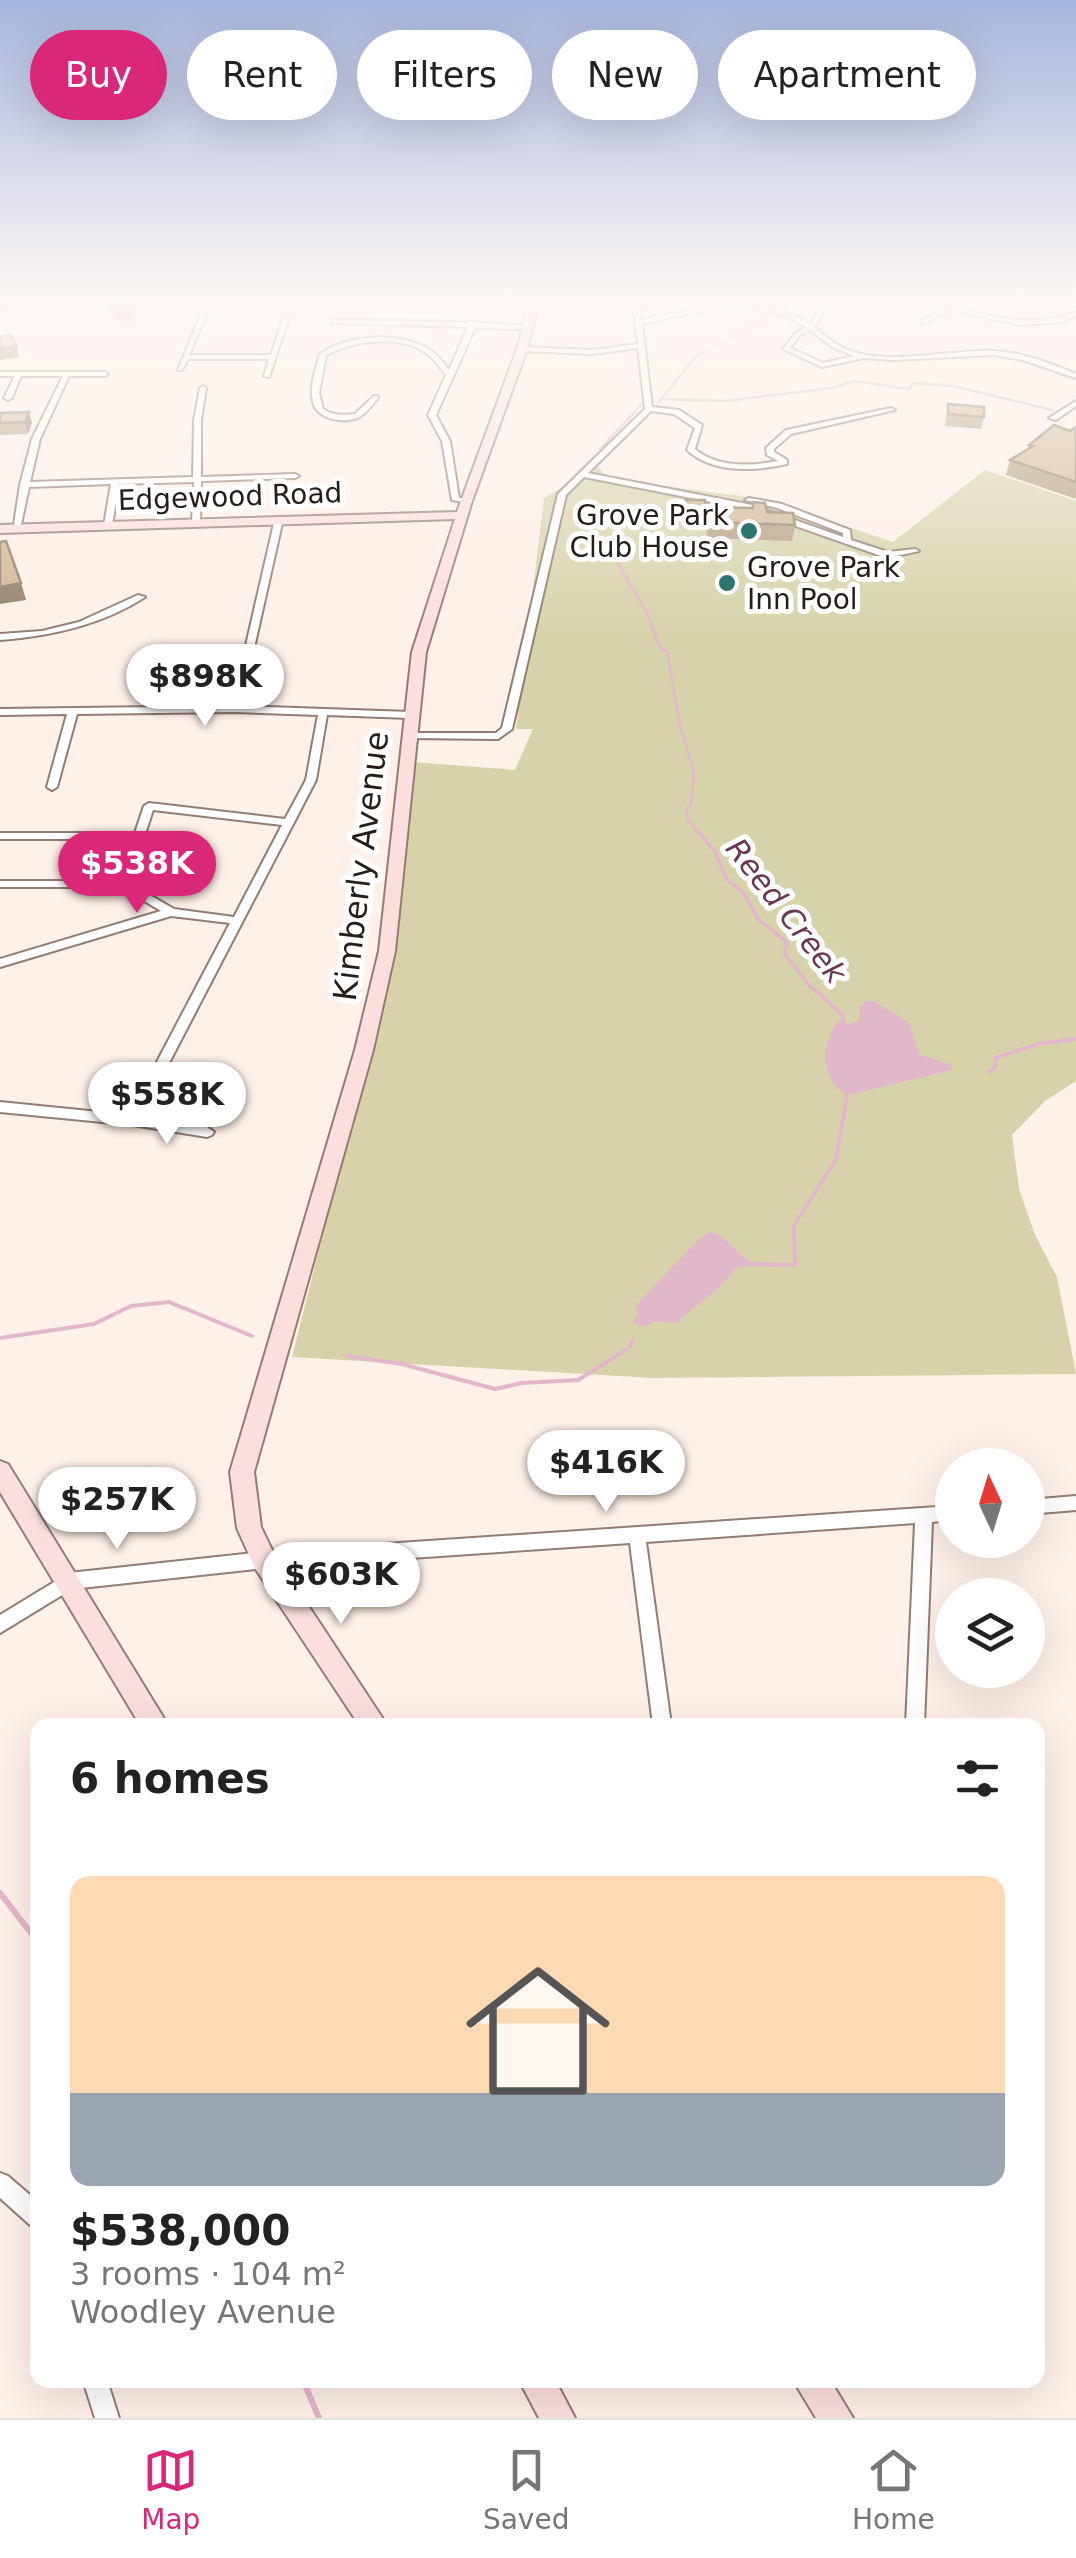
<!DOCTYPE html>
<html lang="en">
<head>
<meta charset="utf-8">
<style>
  body { margin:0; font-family:"DejaVu Sans",sans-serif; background:#f6f6f6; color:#222; height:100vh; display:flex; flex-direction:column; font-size:38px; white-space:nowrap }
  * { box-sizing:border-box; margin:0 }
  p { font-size:32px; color:#767676 }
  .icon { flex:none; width:55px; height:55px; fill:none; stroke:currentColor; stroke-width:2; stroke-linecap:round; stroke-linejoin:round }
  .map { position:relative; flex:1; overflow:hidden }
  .side { position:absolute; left:30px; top:1718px; width:1015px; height:670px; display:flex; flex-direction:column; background:#fff; border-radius:20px; box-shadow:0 10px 40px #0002 }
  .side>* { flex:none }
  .top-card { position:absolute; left:30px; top:30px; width:1018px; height:90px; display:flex; gap:20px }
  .needle { width:65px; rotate:356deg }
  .buttons { position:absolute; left:935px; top:1448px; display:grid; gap:20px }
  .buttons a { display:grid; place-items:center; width:110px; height:110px; border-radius:50%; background:#fff; box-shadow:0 10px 40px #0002; font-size:50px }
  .price { position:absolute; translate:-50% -85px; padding:0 22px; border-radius:35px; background:#fff; color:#222; font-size:32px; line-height:65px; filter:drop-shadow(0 2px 5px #0008) }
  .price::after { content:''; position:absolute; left:50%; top:60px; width:30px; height:22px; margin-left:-15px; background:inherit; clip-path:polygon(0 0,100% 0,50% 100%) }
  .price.on { background:#db2777; color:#fff }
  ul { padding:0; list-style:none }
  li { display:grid; align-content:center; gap:20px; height:530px; padding:0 40px }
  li+li { border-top:2px solid #e0e0e0 }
  li span { display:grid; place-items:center; height:310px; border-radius:20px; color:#555 }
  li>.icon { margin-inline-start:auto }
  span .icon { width:180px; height:180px; fill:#fffc; stroke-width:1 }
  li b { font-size:42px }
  h2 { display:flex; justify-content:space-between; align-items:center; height:120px; padding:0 40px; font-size:42px }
  .pill { padding:0 35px; border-radius:45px; background:#fff; box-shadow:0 10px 40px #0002; font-size:35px; line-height:90px }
  .pill.on { background:#db2777; color:#fff }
  .tab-bar { display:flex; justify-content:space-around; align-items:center; height:140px; border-top:2px solid #e0e0e0; background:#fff; font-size:28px; color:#767676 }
  .tab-bar a { display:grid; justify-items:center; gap:5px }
  .tab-bar .on { color:#db2777 }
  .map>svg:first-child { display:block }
  .green { fill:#d6d3ab }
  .water { fill:#e3b7ca }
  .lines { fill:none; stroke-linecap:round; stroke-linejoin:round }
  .stream-far2 { stroke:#e3b7ca; stroke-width:2.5 }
  .stream-far1 { stroke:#e3b7ca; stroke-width:4 }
  .stream { stroke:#e3b7ca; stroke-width:6 }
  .street-casing { stroke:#937d72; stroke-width:4 }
  .secondary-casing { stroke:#937d72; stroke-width:4 }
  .primary-casing { stroke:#aa6a69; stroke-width:4 }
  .street { fill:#fff; fill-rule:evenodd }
  .secondary { fill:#fbdfdf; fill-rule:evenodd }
  .primary { fill:#f7bebf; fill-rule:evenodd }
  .wall { fill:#b29d7e }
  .shaded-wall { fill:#917f67 }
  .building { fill:#cfb693; stroke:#917f67; stroke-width:2.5 }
  .poi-dot { fill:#2c7570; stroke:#fff; stroke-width:4 }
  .labels { text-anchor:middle; stroke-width:10; stroke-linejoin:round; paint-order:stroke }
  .far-street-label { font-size:28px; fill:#261d18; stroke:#fff }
  .far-poi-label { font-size:28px; fill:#261d18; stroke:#fff; text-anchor:end }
  .far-water-label { font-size:30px; font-style:italic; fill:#6c3550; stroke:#fff }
  .street-label { font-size:32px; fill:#261d18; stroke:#fff }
</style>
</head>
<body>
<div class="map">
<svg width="1076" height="2418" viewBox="0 0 1076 2418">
  <rect width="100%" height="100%" fill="#fff0e8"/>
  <polygon class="green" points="598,466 604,474 624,481 765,499 893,542 985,470 1076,501 1076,1081 1045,1101 1012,1135 1019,1189 1035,1235 1057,1277 1076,1374 653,1378 292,1357 397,939 412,762 515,770 533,729 516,729 544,498"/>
  <g class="water">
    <path d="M866,1001H873L909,1022L920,1055L951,1064L952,1070L847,1095C818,1079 820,1036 844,1016L847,1024L859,1021V1007Z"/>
    <path d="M711,1232C731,1238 735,1254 755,1264L734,1269C725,1288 694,1305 677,1323L654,1321L645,1327L633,1323L638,1312L635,1306L700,1238Z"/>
  </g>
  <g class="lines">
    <g class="stream-far2">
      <polyline points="663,399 726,401 832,388 854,381 909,389 914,383 953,386 1052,410"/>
      <polyline points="658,403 697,355 762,322 769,314 772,297"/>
      <polyline points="600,449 642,404"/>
      <polyline points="610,550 646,611 660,648 667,651 680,726 694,772 691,804 686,810 688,820 699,833"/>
    </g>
    <g class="stream-far1">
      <polyline points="697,831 715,851 726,878 745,895 758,919 788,943 784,953 809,985 844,1016"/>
      <polyline points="989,1072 996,1066 995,1058 1038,1044 1076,1039"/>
      <polyline points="751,1264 795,1265 794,1225 836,1160 847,1095"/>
      <polyline points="0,1338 94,1324 131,1306 169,1302 252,1336"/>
      <polyline points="347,1356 402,1364 495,1389 522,1383 578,1380 629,1348 633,1340"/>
    </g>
    <g class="stream">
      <polyline points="0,1893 38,1942"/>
      <polyline points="303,2380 319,2418"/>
    </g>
    <g class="street-casing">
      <g id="street">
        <polygon points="208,297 214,297 189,355 271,355 290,297 296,297 269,377 264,376 269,359 188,359 182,370 178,370"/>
        <path d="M632,297H638L641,320C697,309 758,292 810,324L829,297H835L814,327C824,335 834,344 846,349C885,367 950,349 994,351C1022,352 1050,363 1076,374V378L1023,360L993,355L895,360L864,358L822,367L783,349L795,334L806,327C756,295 696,313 642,324L652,407L679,410L702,425L695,449C717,468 751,466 778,461L767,455L766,448L786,430L891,408L895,410L791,434L774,449V452L787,460V464C755,471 713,474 687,450L695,428L674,414L651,411L588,473L752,505L843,537V533L777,508L745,500L749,498L782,504L850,530L851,540L888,552L915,549L919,551L887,558L747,509L584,477L566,495L512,729L498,739L407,738V734L410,733H496L502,728L558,494L645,409L638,348L593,354L522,351L519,349L522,347L593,350L638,344ZM810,330L832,347L854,356L823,363L790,348L799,336Z"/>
        <path d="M915,297C928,297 940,303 953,307C994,319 1036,327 1076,312V316L1061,322L1021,325L950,310L923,324L921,321L944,308Z"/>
        <path d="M333,320L473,322L528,326L526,329L475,328L436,415L450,441L459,498L469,499V503L452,500L442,441L428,415L446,375C441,369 436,361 430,356C403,333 355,340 326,355L319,393L323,409C333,416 343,415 355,414L374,396H378V398C373,404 367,412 361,416C347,425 317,420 313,402C309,387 316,368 320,354C348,335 396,331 427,348C436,353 442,361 449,370L468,327L331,323Z"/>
        <polygon points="0,372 105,372 108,374 105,376 69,376 40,439 30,482 193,477 194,420 200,388 203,386 206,388 201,420 201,477 295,474 299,476 295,478 201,481 200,522 196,524 192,522 194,482 119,484 112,525 108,527 104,525 111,484 29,487 20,529 13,531 20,485 32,439 63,376 21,376 12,398 8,400 4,398 15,376 0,376"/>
        <polygon points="1076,401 1076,406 1056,420 1049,418"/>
        <path d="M279,517L283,519L241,706L410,712L415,715L410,718L327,715L316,780L141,1117L207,1127L214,1132L212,1135L207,1137L133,1125L0,1112V1102L129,1115L230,923L171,916L0,967V959L161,911L121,887H0V881H119L133,839H0V833H135L144,806L149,803L285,819L306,780L318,715L236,712L77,714L57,787L52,790L47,787L67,714L0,715V709L232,706L275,519ZM153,810L282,825L234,917L174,909L129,883Z"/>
        <path d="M138,595L145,597C102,625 51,636 0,640V634L42,631L79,622Z"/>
        <polygon points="1076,1496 1076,1510 1028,1514 1028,1500"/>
        <polygon points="952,1506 952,1520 932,1522 924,1725 906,1725 915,1523 646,1542 671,1725 653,1725 630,1543 264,1568 72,1589 0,1633 0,1615 69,1573 264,1552"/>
        <polygon points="0,2173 8,2176 38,2202 38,2228 30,2225 0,2198"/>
        <polygon points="83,2380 107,2380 119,2418 95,2418"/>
      </g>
    </g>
    <g class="secondary-casing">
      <g id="secondary">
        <polygon points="531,297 540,297 527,349 472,501 426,652 395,951 373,1050 254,1472 261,1527 273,1552 387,1725 359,1725 255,1568 237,1528 230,1472 355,1050 379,951 412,652 455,519 0,533 0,525 457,512 517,349"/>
        <polygon points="0,1461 8,1464 168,1725 140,1725 0,1492"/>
        <polygon points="519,2380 555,2380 575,2418 539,2418"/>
        <polygon points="793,2380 830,2380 853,2418 816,2418"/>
      </g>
    </g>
    <g class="primary-casing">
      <polygon id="primary" points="11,297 23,297 0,314 0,306"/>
    </g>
    <use href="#street" class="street"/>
    <use href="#secondary" class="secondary"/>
    <use href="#primary" class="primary"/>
  </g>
  <g class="wall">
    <polygon points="86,297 130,297 134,299 136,310 130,321 115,321 113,312 86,301"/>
    <polygon points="948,404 984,417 981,429 945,426"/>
    <polygon points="0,413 32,423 28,434 0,435"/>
    <polygon points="1076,427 1076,499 1006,475 1010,460 1028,449 1029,445"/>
    <polygon points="686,500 705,510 704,526 685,526"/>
    <polygon points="753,502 767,512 795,525 792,541 707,538 706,523 707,507 752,508"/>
  </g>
  <g class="shaded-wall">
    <polygon points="134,299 136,310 130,321 128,310"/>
    <polygon points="17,346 19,357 0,360 0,348"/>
    <polygon points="29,412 32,423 28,434 25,422"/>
    <polygon points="21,583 26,600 0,604 0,587"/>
  </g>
  <g class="building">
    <polygon points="100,297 123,297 134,299 128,310 113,311 117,304"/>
    <polygon points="11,335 17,346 0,348 0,337"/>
    <polygon points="948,404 984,407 984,417 948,414"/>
    <polygon points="29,412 25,422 0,423 0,413"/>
    <polygon points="1054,425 1070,431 1076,427 1076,482 1010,460 1033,446 1029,445"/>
    <polygon points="686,500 705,500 705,510 687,510"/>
    <polygon points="753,502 765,503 767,512 793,513 795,525 708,522 707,507 753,508"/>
    <polygon points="6,541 21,583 0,587 0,542"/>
  </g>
  <linearGradient id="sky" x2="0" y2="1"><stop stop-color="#a6b5dc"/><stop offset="0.47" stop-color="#fff8f5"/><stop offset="1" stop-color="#fff8f5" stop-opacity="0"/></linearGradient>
  <rect width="1076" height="636" fill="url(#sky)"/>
  <g class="poi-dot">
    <circle cx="749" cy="531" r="10"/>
    <circle cx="727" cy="583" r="10"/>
  </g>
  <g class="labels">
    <g class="far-street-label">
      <text transform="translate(230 496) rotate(-2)" y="10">Edgewood Road</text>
    </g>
    <g class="far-poi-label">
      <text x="729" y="525">Grove Park<tspan x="729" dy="32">Club House</tspan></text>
      <text x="747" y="577" text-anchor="start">Grove Park<tspan x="747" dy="32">Inn Pool</tspan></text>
    </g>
    <g class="far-water-label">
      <text transform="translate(786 911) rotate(52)" y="10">Reed Creek</text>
    </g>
    <g class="street-label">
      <text transform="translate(361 866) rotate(-83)" y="11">Kimberly Avenue</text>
    </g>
  </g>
</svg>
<div class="buttons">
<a><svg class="needle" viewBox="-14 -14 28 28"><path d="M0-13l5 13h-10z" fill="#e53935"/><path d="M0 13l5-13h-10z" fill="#767676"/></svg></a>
<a><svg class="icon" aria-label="layers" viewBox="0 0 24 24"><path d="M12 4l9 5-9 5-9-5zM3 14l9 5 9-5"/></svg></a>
</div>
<b class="price" style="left:205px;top:729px">$898K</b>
<b class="price on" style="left:137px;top:916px">$538K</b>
<b class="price" style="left:167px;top:1147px">$558K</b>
<b class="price" style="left:606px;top:1515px">$416K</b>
<b class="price" style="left:117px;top:1552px">$257K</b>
<b class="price" style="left:341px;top:1627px">$603K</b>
<div class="top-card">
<a class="pill on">Buy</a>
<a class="pill">Rent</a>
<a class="pill">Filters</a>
<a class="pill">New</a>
<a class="pill">Apartment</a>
</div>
<section class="side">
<h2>6 homes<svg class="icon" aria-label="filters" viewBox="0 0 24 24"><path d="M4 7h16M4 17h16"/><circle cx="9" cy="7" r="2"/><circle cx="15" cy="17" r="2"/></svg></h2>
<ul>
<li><span style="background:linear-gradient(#ffd9b3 70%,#9aa5b1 0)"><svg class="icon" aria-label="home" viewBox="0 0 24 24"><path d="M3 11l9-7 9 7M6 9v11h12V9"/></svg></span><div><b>$538,000</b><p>3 rooms · 104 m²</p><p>Woodley Avenue</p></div></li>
</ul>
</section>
</div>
<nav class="tab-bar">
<a class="on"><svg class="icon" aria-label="map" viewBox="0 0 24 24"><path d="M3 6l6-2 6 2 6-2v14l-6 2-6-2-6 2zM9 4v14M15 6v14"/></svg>Map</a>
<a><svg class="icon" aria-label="saved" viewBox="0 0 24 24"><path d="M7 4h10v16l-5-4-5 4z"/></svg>Saved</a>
<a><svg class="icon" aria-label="home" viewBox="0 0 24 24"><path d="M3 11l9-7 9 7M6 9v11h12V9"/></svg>Home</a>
</nav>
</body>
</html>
